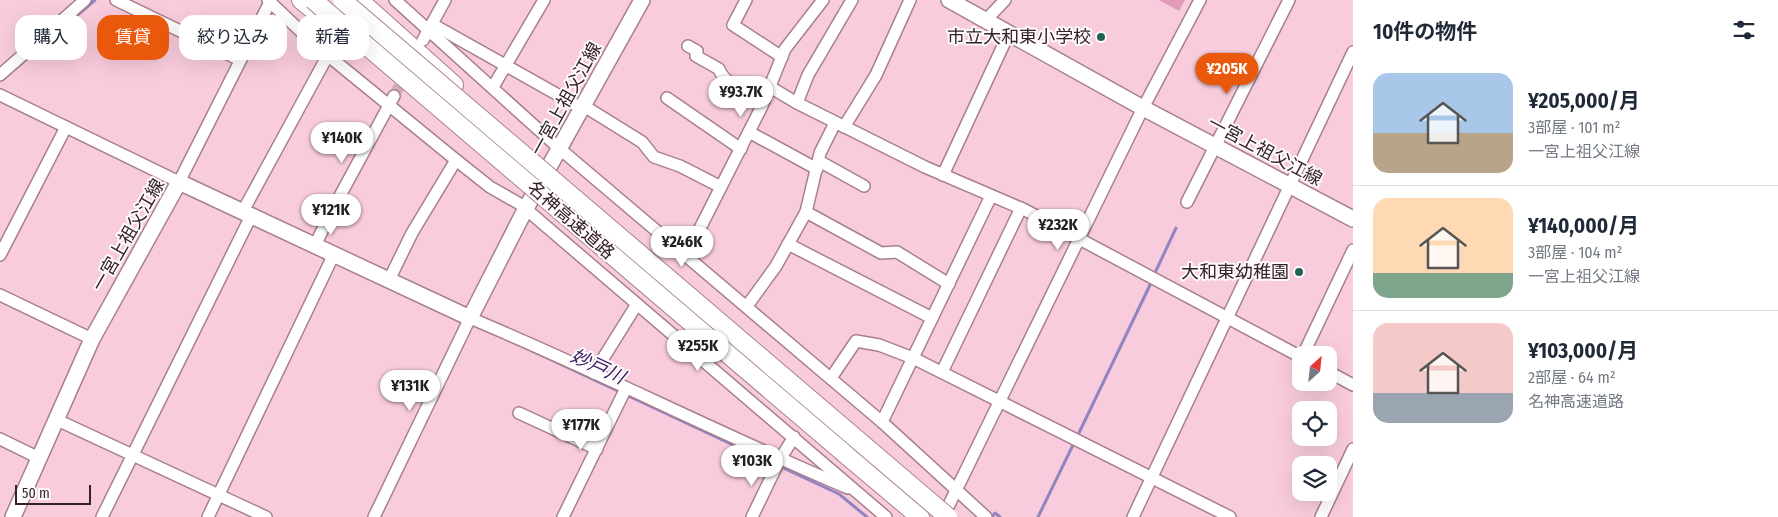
<!DOCTYPE html>
<html lang="ja">
<head>
<meta charset="utf-8">
<style>
  body { margin:0; font-family:"Fira Sans Condensed","Noto Sans JP",sans-serif; background:#f6f6f7; color:#1f2937; height:100vh; display:flex; flex-direction:column; font-size:19px; white-space:nowrap }
  * { box-sizing:border-box; margin:0 }
  p { font-size:16px; color:#747a83 }
  .icon { flex:none; width:28px; height:28px; fill:none; stroke:currentColor; stroke-width:2; stroke-linecap:round; stroke-linejoin:round }
  .map { position:relative; flex:1; overflow:hidden }
  .side { display:flex; flex-direction:column; background:#fff; width:425px }
  .side>* { flex:none }
  .top-card { position:absolute; left:15px; top:15px; width:475px; height:45px; display:flex; gap:10px }
  .needle { width:32px; rotate:27deg }
  .buttons { position:absolute; left:1292px; top:346px; display:grid; gap:10px }
  .buttons a { display:grid; place-items:center; width:45px; height:45px; border-radius:10px; background:#fff; box-shadow:0 5px 20px #0002; font-size:25px }
  .scale { position:absolute; left:15px; bottom:12px; width:76px; box-sizing:border-box; padding-left:5px; border:2px solid #332228; border-top:0; font-size:14px; line-height:18px; white-space:nowrap; color:#332228; -webkit-text-stroke:4px #fffafc; paint-order:stroke }
  .price { position:absolute; translate:-50% -42px; padding:0 11px; border-radius:18px; background:#fff; color:#222; font-size:16px; line-height:32px; filter:drop-shadow(0 1px 2px #0008) }
  .price::after { content:''; position:absolute; left:50%; top:30px; width:15px; height:11px; margin-left:-8px; background:inherit; clip-path:polygon(0 0,100% 0,50% 100%) }
  .price.selected { background:#ea580c; color:#fff }
  ul { padding:0; list-style:none }
  li { display:flex; align-items:center; gap:15px; height:125px; padding:0 20px }
  li+li { border-top:1px solid #e0e1e3 }
  li span { display:grid; place-items:center; flex:none; width:140px; height:100px; border-radius:15px; color:#555 }
  li>.icon { margin-inline-start:auto }
  span .icon { width:60px; height:60px; fill:#fffc; stroke-width:1 }
  li b { font-size:21px }
  h2 { display:flex; justify-content:space-between; align-items:center; height:60px; padding:0 20px; font-size:21px }
  .tag { padding:0 18px; border-radius:15px; background:#fff; box-shadow:0 5px 20px #0002; font-size:18px; line-height:45px }
  .tag.selected { background:#ea580c; color:#fff }
  main { display:flex; flex:1; min-height:0 }
  .map>svg:first-child { display:block }
  .lines { fill:none; stroke-linecap:round; stroke-linejoin:round }
  .stream { stroke:#9184bf; stroke-width:3 }
  .building { fill:#e09cb7 }
  .minor-tunnel { stroke:#d1aab9; stroke-width:11; stroke-dasharray:11 5.5; stroke-linecap:butt }
  .minor-casing { stroke:#a87f8e; stroke-width:14 }
  .major-casing { stroke:#a87f8e; stroke-width:18 }
  .highway-casing { stroke:#a87f8e; stroke-width:20 }
  .minor { stroke:#fff; stroke-width:11 }
  .major { stroke:#fff; stroke-width:15 }
  .highway { stroke:#fff; stroke-width:18 }
  .highway-bridge-casing { stroke:#a87f8e; stroke-width:20; stroke-linecap:butt }
  .highway-bridge { stroke:#fff; stroke-width:18 }
  .poi-dot { fill:#206353; stroke:#fffafc; stroke-width:2 }
  .labels { text-anchor:middle; stroke-width:4; stroke-linejoin:round; paint-order:stroke }
  .poi-label { font-size:18px; fill:#332228; stroke:#fffafc; text-anchor:end }
  .street-label { font-size:18px; fill:#332228; stroke:#fffafc }
  .water-label { font-size:19px; font-style:italic; fill:#382067; stroke:#fffafc }
</style>
</head>
<body>
<main>
<div class="map">
<svg width="1353" height="517" viewBox="0 0 1353 517">
  <rect width="100%" height="100%" fill="#f9ccdd"/>
  <g class="lines">
    <g class="stream">
      <polyline points="16,68 95,0"/>
      <polyline points="1154,275 1176,228"/>
      <polyline points="526,348 774,464"/>
      <polyline points="1077,437 1151,283"/>
      <polyline points="779,466 839,494 867,517"/>
      <polyline points="992,517 995,513 1000,517"/>
      <polyline points="1038,517 1073,445"/>
    </g>
  </g>
  <polygon class="building" points="1159,0 1185,0 1179,11"/>
  <g class="lines">
    <polyline class="minor-tunnel" points="394,96 415,55"/>
    <g class="minor-casing">
      <g id="minor">
        <polyline points="116,0 240,60"/>
        <polyline points="268,0 314,44 456,160 490,187 520,204 886,517"/>
        <polyline points="395,0 560,149 882,422 986,517"/>
        <polyline points="746,0 733,25 782,57"/>
        <polyline points="986,20 1005,0"/>
        <polyline points="432,24 583,109"/>
        <polyline points="423,40 445,0"/>
        <path d="M688,46L697,51L696,56L719,69C724,85 750,93 764,101"/>
        <polyline points="0,75 85,0"/>
        <polyline points="493,87 544,0"/>
        <polyline points="770,87 797,103 925,167 1025,210 1301,357"/>
        <polyline points="0,95 179,182 271,0"/>
        <polyline points="667,98 741,149"/>
        <polyline points="797,103 808,75 852,0"/>
        <polyline points="584,106 642,142 654,157 680,166 721,187"/>
        <polyline points="844,127 876,75 910,0"/>
        <polyline points="749,132 817,169"/>
        <polyline points="819,161 864,186"/>
        <polyline points="943,175 1009,33"/>
        <polyline points="1187,202 1289,0"/>
        <polyline points="243,211 328,55"/>
        <polyline points="806,212 881,253 897,252 949,284"/>
        <polyline points="788,244 932,318"/>
        <polyline points="315,245 335,205 394,96"/>
        <polyline points="687,254 762,106 785,49 823,0"/>
        <polyline points="0,255 66,127"/>
        <polyline points="389,280 412,233 456,160"/>
        <polyline points="0,295 92,339"/>
        <polyline points="747,306 776,266 806,212 820,153 835,123"/>
        <polyline points="1303,355 1353,250"/>
        <polyline points="942,372 1021,208"/>
        <polyline points="1329,372 1353,385"/>
        <polyline points="594,373 637,304"/>
        <polyline points="831,378 856,341 879,345 913,358 1230,517"/>
        <polyline points="519,413 597,449"/>
        <polyline points="55,419 266,517"/>
        <polyline points="882,422 991,196"/>
        <polyline points="0,439 39,458"/>
        <polyline points="102,517 251,216"/>
        <polyline points="208,517 334,254"/>
        <path d="M374,517L470,318C597,371 720,434 848,488"/>
        <polyline points="563,517 626,388"/>
        <polyline points="752,517 780,459 794,437"/>
        <polyline points="943,517 1143,108 1200,0"/>
        <polyline points="1133,517 1353,52"/>
        <polyline points="1321,517 1353,449"/>
      </g>
    </g>
    <g class="major-casing">
      <g id="major">
        <polyline points="949,0 1143,108 1353,219"/>
        <polyline points="13,517 92,339 179,182 470,318 525,210 642,0"/>
      </g>
    </g>
    <g class="highway-casing">
      <g id="highway">
        <polyline points="301,0 322,17"/>
        <polyline points="359,0 454,85"/>
        <polyline points="844,453 920,517"/>
      </g>
    </g>
    <use href="#minor" class="minor"/>
    <use href="#major" class="major"/>
    <use href="#highway" class="highway"/>
    <g class="highway-bridge-casing">
      <g id="highway-bridge">
        <polyline points="313,0 844,453"/>
        <polyline points="342,0 948,517"/>
      </g>
    </g>
    <use href="#highway-bridge" class="highway-bridge"/>
  </g>
  <g class="poi-dot">
    <circle cx="1101" cy="37" r="5"/>
    <circle cx="1299" cy="272" r="5"/>
  </g>
  <g class="labels">
    <g class="poi-label">
      <text x="1091" y="43">市立大和東小学校</text>
      <text x="1289" y="278">大和東幼稚園</text>
    </g>
    <g class="street-label">
      <text transform="translate(566 99) rotate(-61)" y="6">一宮上祖父江線</text>
      <text transform="translate(1265 151) rotate(28)" y="6">一宮上祖父江線</text>
      <text transform="translate(571 220) rotate(41)" y="6">名神高速道路</text>
      <text transform="translate(128 235) rotate(-60)" y="6">一宮上祖父江線</text>
    </g>
    <g class="water-label">
      <text transform="translate(598 366) rotate(25)" y="7">妙戸川</text>
    </g>
  </g>
</svg>
<div class="buttons">
<a><svg class="needle" viewBox="-14 -14 28 28"><path d="M0-13l5 13h-10z" fill="#e53935"/><path d="M0 13l5-13h-10z" fill="#747a83"/></svg></a>
<a><svg class="icon" aria-label="locate" viewBox="0 0 24 24"><circle cx="12" cy="12" r="6"/><path d="M12 2v4M12 18v4M2 12h4M18 12h4"/></svg></a>
<a><svg class="icon" aria-label="layers" viewBox="0 0 24 24"><path d="M12 4l9 5-9 5-9-5zM3 14l9 5 9-5"/></svg></a>
</div>
<div class="scale">50 m</div>
<b class="price selected" style="left:1227px;top:95px">¥205K</b>
<b class="price" style="left:741px;top:118px">¥93.7K</b>
<b class="price" style="left:342px;top:164px">¥140K</b>
<b class="price" style="left:331px;top:236px">¥121K</b>
<b class="price" style="left:1058px;top:251px">¥232K</b>
<b class="price" style="left:682px;top:268px">¥246K</b>
<b class="price" style="left:698px;top:372px">¥255K</b>
<b class="price" style="left:410px;top:412px">¥131K</b>
<b class="price" style="left:581px;top:451px">¥177K</b>
<b class="price" style="left:752px;top:487px">¥103K</b>
<div class="top-card">
<a class="tag">購入</a>
<a class="tag selected">賃貸</a>
<a class="tag">絞り込み</a>
<a class="tag">新着</a>
</div>
</div>
<section class="side">
<h2>10件の物件<svg class="icon" aria-label="filters" viewBox="0 0 24 24"><path d="M4 7h16M4 17h16"/><circle cx="9" cy="7" r="2"/><circle cx="15" cy="17" r="2"/></svg></h2>
<ul>
<li><span style="background:linear-gradient(#a9c7e8 60%,#b9a48a 0)"><svg class="icon" aria-label="home" viewBox="0 0 24 24"><path d="M3 11l9-7 9 7M6 9v11h12V9"/></svg></span><div><b>¥205,000/月</b><p>3部屋 · 101 m²</p><p>一宮上祖父江線</p></div></li>
<li><span style="background:linear-gradient(#ffd9b3 75%,#7fa58c 0)"><svg class="icon" aria-label="home" viewBox="0 0 24 24"><path d="M3 11l9-7 9 7M6 9v11h12V9"/></svg></span><div><b>¥140,000/月</b><p>3部屋 · 104 m²</p><p>一宮上祖父江線</p></div></li>
<li><span style="background:linear-gradient(#f6c9c9 70%,#9aa5b1 0)"><svg class="icon" aria-label="home" viewBox="0 0 24 24"><path d="M3 11l9-7 9 7M6 9v11h12V9"/></svg></span><div><b>¥103,000/月</b><p>2部屋 · 64 m²</p><p>名神高速道路</p></div></li>
</ul>
</section>
</main>
</body>
</html>
